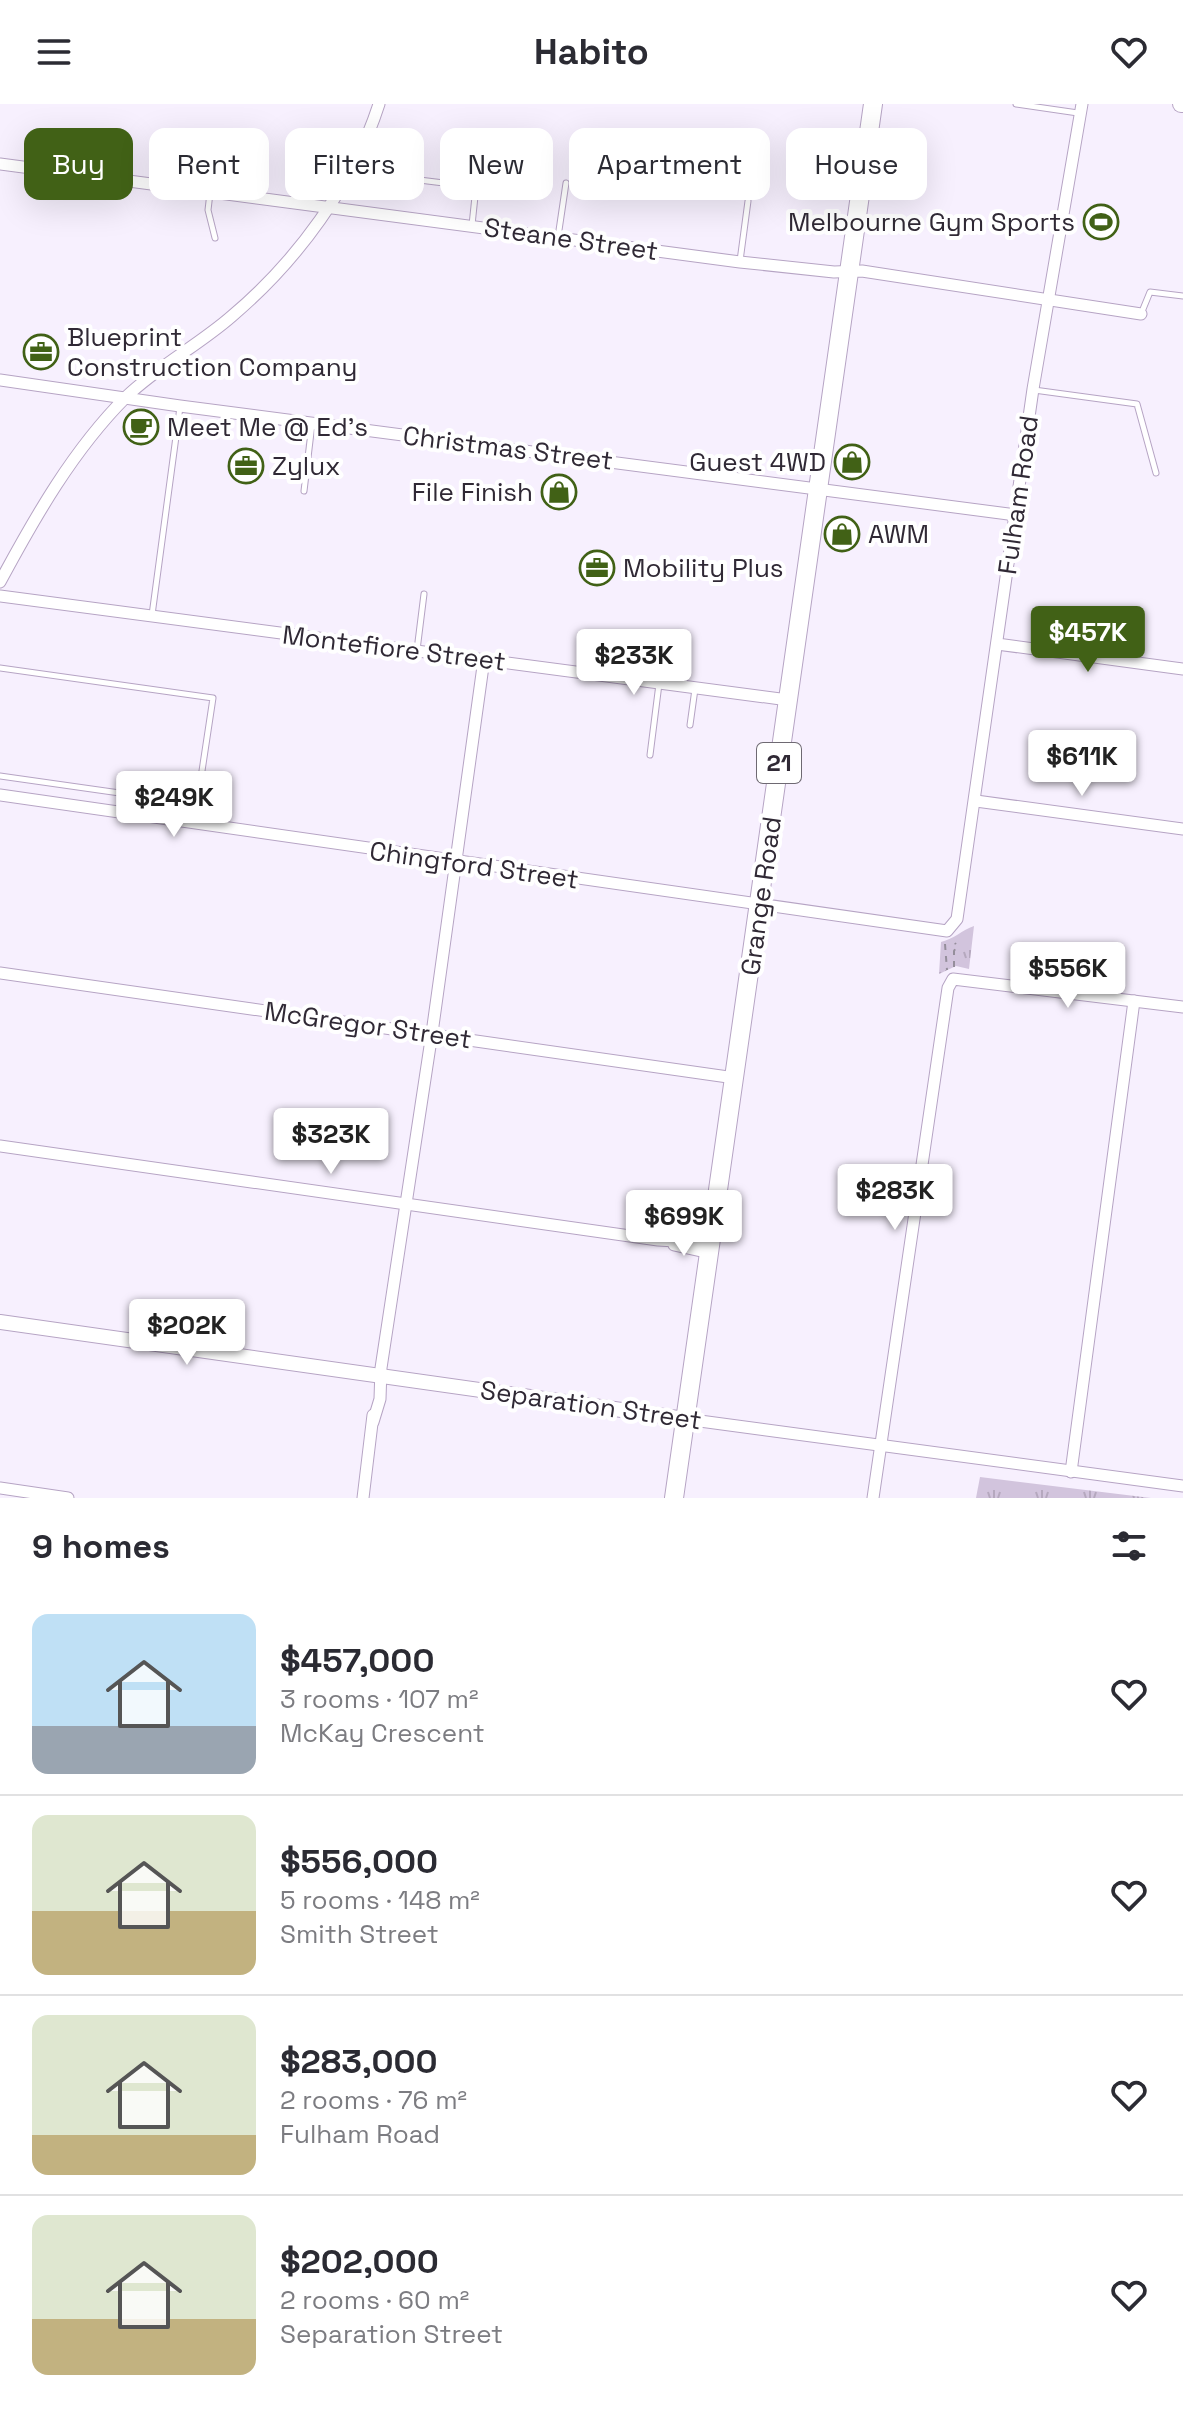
<!DOCTYPE html>
<html lang="en">
<head>
<meta charset="utf-8">
<style>
  body { margin:0; font-family:"Space Grotesk",sans-serif; background:#f2f2f3; color:#2b2b33; height:100vh; display:flex; flex-direction:column; font-size:30px; white-space:nowrap }
  * { box-sizing:border-box; margin:0 }
  p { font-size:26px; color:#7c7c81 }
  .icon { flex:none; width:44px; height:44px; fill:none; stroke:currentColor; stroke-width:2; stroke-linecap:round; stroke-linejoin:round }
  .map { position:relative; height:1394px; overflow:hidden }
  .panel { display:flex; flex-direction:column; background:#fff; flex:1 }
  .panel>* { flex:none }
  .hud { position:absolute; left:24px; top:24px; width:1136px; height:72px; display:flex; gap:16px }
  .price { position:absolute; translate:-50% -68px; padding:0 18px; border-radius:8px; background:#fff; color:#222; font-size:26px; line-height:52px; filter:drop-shadow(0 2px 4px #0008) }
  .price::after { content:''; position:absolute; left:50%; top:48px; width:24px; height:18px; margin-left:-12px; background:inherit; clip-path:polygon(0 0,100% 0,50% 100%) }
  .price.selected { background:#416116; color:#fff }
  ul { padding:0; list-style:none }
  li { display:flex; align-items:center; gap:24px; height:200px; padding:0 32px }
  li+li { border-top:2px solid #e1e1e2 }
  li span { display:grid; place-items:center; flex:none; width:224px; height:160px; border-radius:16px; color:#555 }
  li>.icon { margin-inline-start:auto }
  span .icon { width:96px; height:96px; fill:#fffc; stroke-width:1 }
  li b { font-size:34px }
  h2 { display:flex; justify-content:space-between; align-items:center; height:96px; padding:0 32px; font-size:34px }
  .tag { padding:0 28px; border-radius:16px; background:#fff; box-shadow:0 8px 32px #0002; font-size:28px; line-height:72px }
  .tag.selected { background:#416116; color:#fff }
  header { display:flex; justify-content:space-between; align-items:center; height:104px; padding:0 32px; background:#fff; font-size:36px; font-weight:800 }
  .map>svg:first-child { display:block }
  .grass { fill:url(#grass-tufts) }
  .lines { fill:none; stroke-linecap:round; stroke-linejoin:round }
  .service-casing { stroke:#b6a4c4; stroke-width:7 }
  .minor-casing { stroke:#b6a4c4; stroke-width:13 }
  .tertiary-casing { stroke:#b6a4c4; stroke-width:16 }
  .secondary-casing { stroke:#b6a4c4; stroke-width:18 }
  .primary-casing { stroke:#b6a4c4; stroke-width:20 }
  .path { stroke:#958e9b; stroke-width:2; stroke-dasharray:6 6; stroke-linecap:butt }
  .service { stroke:#fff; stroke-width:5 }
  .minor { stroke:#fff; stroke-width:11 }
  .tertiary { stroke:#fff; stroke-width:14 }
  .secondary { stroke:#fff; stroke-width:16 }
  .primary { stroke:#fff; stroke-width:18 }
  .labels { text-anchor:middle; stroke-width:8; stroke-linejoin:round; paint-order:stroke }
  .shield { fill:#fff; stroke:#6e6972; stroke-width:2 }
  .shield-label { font-size:24px; font-weight:bold; fill:#302935 }
  .poi-label { font-size:26px; fill:#302935; stroke:#fff; text-anchor:start }
  .street-label { font-size:26px; fill:#302935; stroke:#fff }
</style>
</head>
<body>
<header><svg class="icon" aria-label="menu" viewBox="0 0 24 24"><path d="M4 6h16M4 12h16M4 18h16"/></svg>Habito<svg class="icon" aria-label="heart" viewBox="0 0 24 24"><path d="M12 20l-8-8c-3-5 5-10 8-4 3-6 11-1 8 4z"/></svg></header>
<div class="map">
<svg width="1183" height="1394" viewBox="0 0 1183 1394">
  <defs>
    <pattern id="grass-tufts" width="24" height="20" patternUnits="userSpaceOnUse" patternTransform="scale(2)"><rect width="24" height="20" fill="#d2c4dd"/><path d="M3 7l-1-3M5 7V3M7 7l1-3M15 17l-1-3M17 17v-4M19 17l1-3" fill="none" stroke="#b5a8be"/></pattern>
  </defs>
  <rect width="100%" height="100%" fill="#f7f0fe"/>
  <g class="grass">
    <path d="M974,822L969,865L956,862L939,870L941,838C954,835 962,826 974,822Z"/>
    <polygon points="980,1373 1151,1394 976,1394"/>
  </g>
  <g class="lines">
    <g class="service-casing">
      <g id="service">
        <polyline points="1016,0 1078,9"/>
        <polyline points="356,54 369,62 379,71 476,83 472,121"/>
        <polyline points="210,89 208,106 215,134"/>
        <polyline points="558,133 566,79"/>
        <polyline points="740,157 748,97"/>
        <polyline points="1141,210 1150,188 1183,192"/>
        <polyline points="1034,286 1137,300 1156,369"/>
        <polyline points="304,387 312,320"/>
        <polyline points="152,511 180,303"/>
        <polyline points="417,546 424,490"/>
        <polyline points="0,564 213,594 197,700 0,672"/>
        <polyline points="690,621 695,585"/>
        <polyline points="650,651 659,580"/>
      </g>
    </g>
    <g class="minor-casing">
      <g id="minor">
        <polyline points="0,60 740,158 834,168 862,167 1141,210"/>
        <polyline points="0,276 180,302 1016,411"/>
        <path d="M0,478C35,413 73,346 126,293C158,262 199,241 232,212C297,157 353,81 379,0"/>
        <polyline points="0,492 788,596"/>
        <polyline points="997,540 1183,565"/>
        <polyline points="0,691 947,827 957,815 1033,285 1082,0"/>
        <polyline points="976,697 1183,725"/>
        <polyline points="0,869 735,974"/>
        <polyline points="0,1042 658,1136 711,1139"/>
        <polyline points="674,1141 710,1149"/>
        <polyline points="685,1315 1183,1382"/>
        <polyline points="373,1318 380,1295 381,1264 432,929 484,555"/>
        <polyline points="1071,1368 1134,897"/>
        <polyline points="0,1384 68,1394"/>
        <polyline points="363,1394 373,1311"/>
        <polyline points="873,1394 948,884 953,875 1183,903"/>
      </g>
    </g>
    <g class="tertiary-casing">
      <polyline id="tertiary" points="0,1218 685,1315"/>
    </g>
    <g class="secondary-casing">
      <polyline id="secondary" points="1181,0 1183,0"/>
    </g>
    <g class="primary-casing">
      <polyline id="primary" points="674,1394 873,0"/>
    </g>
    <g class="path">
      <polyline points="945,840 947,866"/>
      <polyline points="954,863 954,847 957,842 955,839"/>
    </g>
    <use href="#service" class="service"/>
    <use href="#minor" class="minor"/>
    <use href="#tertiary" class="tertiary"/>
    <use href="#secondary" class="secondary"/>
    <use href="#primary" class="primary"/>
  </g>
  <defs>
    <g id="stadium-ring" transform="scale(1.8)"><circle r="9.5" fill="#fff" stroke="#416116" stroke-width="1.5"/><path d="M0-5a6.5 5 0 1 0 0 10a6.5 5 0 1 0 0-10ZM-3.5-1.8h7v3.6h-7Z" fill="#416116"/></g>
    <g id="office-ring" transform="scale(1.8)"><circle r="9.5" fill="#fff" stroke="#416116" stroke-width="1.5"/><path d="M-6-3h4V-5.5h4V-3h4V5H-6ZM-1-4.5V-3h2v-1.5ZM-6 0V1H6V0Z" fill="#416116"/></g>
    <g id="cafe-ring" transform="scale(1.8)"><circle r="9.5" fill="#fff" stroke="#416116" stroke-width="1.5"/><path d="M-5.5-4.5H6V0H3Q3 3.5 0 3.5H-2.5Q-5.5 3.5-5.5 0ZM3-3.2v2h1.7v-2ZM-6 4.5H4V6H-6Z" fill="#416116"/></g>
    <g id="shop-ring" transform="scale(1.8)"><circle r="9.5" fill="#fff" stroke="#416116" stroke-width="1.5"/><path d="M-5-2.5h2.3a2.7 3.5 0 0 1 5.4 0H5L5.5 6h-11ZM-1.5-2.5h3a1.5 2.3 0 0 0-3 0Z" fill="#416116"/></g>
  </defs>
  <g fill-rule="evenodd">
    <use href="#stadium-ring" x="1101" y="118"/>
    <use href="#office-ring" x="41" y="248"/>
    <use href="#cafe-ring" x="141" y="323"/>
    <use href="#shop-ring" x="852" y="358"/>
    <use href="#office-ring" x="246" y="362"/>
    <use href="#shop-ring" x="559" y="388"/>
    <use href="#shop-ring" x="842" y="430"/>
    <use href="#office-ring" x="597" y="464"/>
  </g>
  <g class="labels">
    <rect class="shield" x="757" y="639" width="44" height="40" rx="6"/>
    <g class="shield-label">
      <text x="779" y="667">21</text>
    </g>
    <g class="poi-label">
      <text x="1075" y="127" text-anchor="end">Melbourne Gym Sports</text>
      <text x="67" y="242">Blueprint<tspan x="67" dy="30">Construction Company</tspan></text>
      <text x="167" y="332">Meet Me @ Ed’s</text>
      <text x="826" y="367" text-anchor="end">Guest 4WD</text>
      <text x="272" y="371">Zylux</text>
      <text x="533" y="397" text-anchor="end">File Finish</text>
      <text x="868" y="439">AWM</text>
      <text x="623" y="473">Mobility Plus</text>
    </g>
    <g class="street-label">
      <text transform="translate(571 135) rotate(8)" y="9">Steane Street</text>
      <text transform="translate(508 344) rotate(7)" y="9">Christmas Street</text>
      <text transform="translate(1018 391) rotate(-82)" y="9">Fulham Road</text>
      <text transform="translate(394 544) rotate(7)" y="9">Montefiore Street</text>
      <text transform="translate(474 761) rotate(8)" y="9">Chingford Street</text>
      <text transform="translate(761 792) rotate(-82)" y="9">Grange Road</text>
      <text transform="translate(368 921) rotate(8)" y="9">McGregor Street</text>
      <text transform="translate(591 1301) rotate(8)" y="9">Separation Street</text>
    </g>
  </g>
</svg>
<b class="price selected" style="left:1088px;top:570px">$457K</b>
<b class="price" style="left:634px;top:593px">$233K</b>
<b class="price" style="left:1082px;top:694px">$611K</b>
<b class="price" style="left:174px;top:735px">$249K</b>
<b class="price" style="left:1068px;top:906px">$556K</b>
<b class="price" style="left:331px;top:1072px">$323K</b>
<b class="price" style="left:895px;top:1128px">$283K</b>
<b class="price" style="left:684px;top:1154px">$699K</b>
<b class="price" style="left:187px;top:1263px">$202K</b>
<div class="hud">
<a class="tag selected">Buy</a>
<a class="tag">Rent</a>
<a class="tag">Filters</a>
<a class="tag">New</a>
<a class="tag">Apartment</a>
<a class="tag">House</a>
</div>
</div>
<section class="panel">
<h2>9 homes<svg class="icon" aria-label="filters" viewBox="0 0 24 24"><path d="M4 7h16M4 17h16"/><circle cx="9" cy="7" r="2"/><circle cx="15" cy="17" r="2"/></svg></h2>
<ul>
<li><span style="background:linear-gradient(#bfe0f5 70%,#9aa5b1 0)"><svg class="icon" aria-label="home" viewBox="0 0 24 24"><path d="M3 11l9-7 9 7M6 9v11h12V9"/></svg></span><div><b>$457,000</b><p>3 rooms · 107 m²</p><p>McKay Crescent</p></div><svg class="icon" aria-label="heart" viewBox="0 0 24 24"><path d="M12 20l-8-8c-3-5 5-10 8-4 3-6 11-1 8 4z"/></svg></li>
<li><span style="background:linear-gradient(#dfe7d0 60%,#c2b280 0)"><svg class="icon" aria-label="home" viewBox="0 0 24 24"><path d="M3 11l9-7 9 7M6 9v11h12V9"/></svg></span><div><b>$556,000</b><p>5 rooms · 148 m²</p><p>Smith Street</p></div><svg class="icon" aria-label="heart" viewBox="0 0 24 24"><path d="M12 20l-8-8c-3-5 5-10 8-4 3-6 11-1 8 4z"/></svg></li>
<li><span style="background:linear-gradient(#dfe7d0 75%,#c2b280 0)"><svg class="icon" aria-label="home" viewBox="0 0 24 24"><path d="M3 11l9-7 9 7M6 9v11h12V9"/></svg></span><div><b>$283,000</b><p>2 rooms · 76 m²</p><p>Fulham Road</p></div><svg class="icon" aria-label="heart" viewBox="0 0 24 24"><path d="M12 20l-8-8c-3-5 5-10 8-4 3-6 11-1 8 4z"/></svg></li>
<li><span style="background:linear-gradient(#dfe7d0 65%,#c2b280 0)"><svg class="icon" aria-label="home" viewBox="0 0 24 24"><path d="M3 11l9-7 9 7M6 9v11h12V9"/></svg></span><div><b>$202,000</b><p>2 rooms · 60 m²</p><p>Separation Street</p></div><svg class="icon" aria-label="heart" viewBox="0 0 24 24"><path d="M12 20l-8-8c-3-5 5-10 8-4 3-6 11-1 8 4z"/></svg></li>
</ul>
</section>
</body>
</html>
